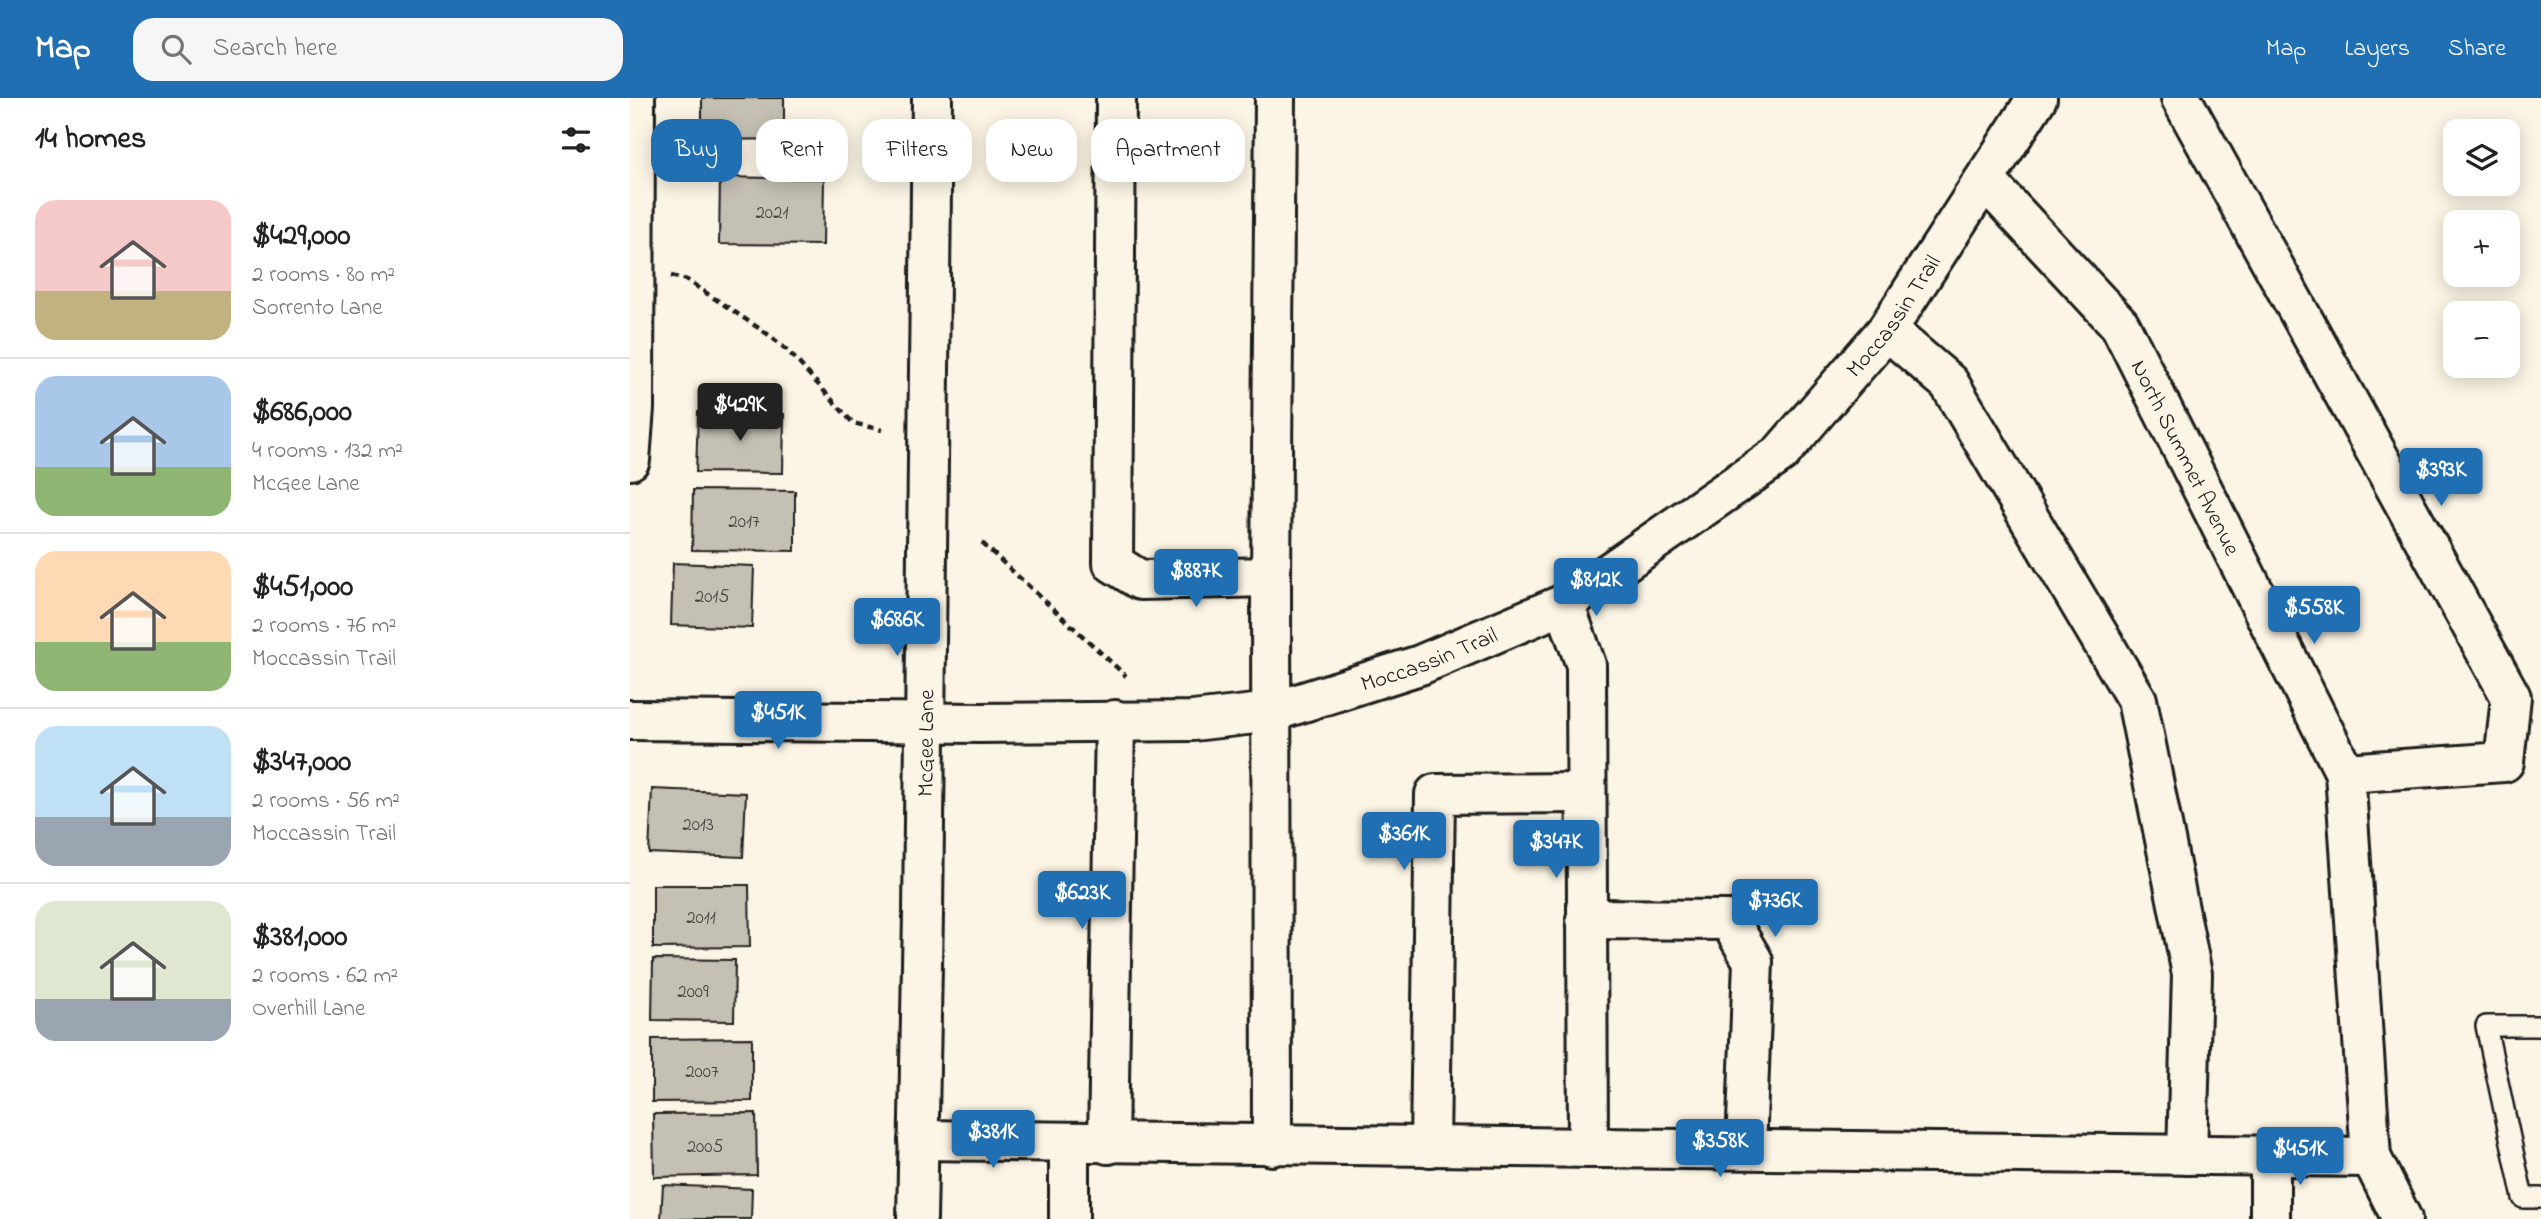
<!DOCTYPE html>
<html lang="en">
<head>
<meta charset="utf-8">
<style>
  body { margin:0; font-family:"Indie Flower",sans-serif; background:#f6f6f6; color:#222; height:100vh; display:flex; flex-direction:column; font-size:26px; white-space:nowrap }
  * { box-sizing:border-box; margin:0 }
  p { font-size:23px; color:#767676 }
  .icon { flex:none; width:38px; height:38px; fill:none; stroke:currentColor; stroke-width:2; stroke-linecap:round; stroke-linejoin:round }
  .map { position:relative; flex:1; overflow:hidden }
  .sheet { display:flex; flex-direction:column; background:#fff; width:630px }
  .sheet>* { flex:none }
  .banner { position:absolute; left:21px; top:21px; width:665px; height:63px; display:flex; gap:14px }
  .controls { position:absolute; left:1813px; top:21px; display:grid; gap:14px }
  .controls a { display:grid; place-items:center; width:77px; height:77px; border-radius:14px; background:#fff; box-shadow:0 4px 18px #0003; font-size:35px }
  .price { position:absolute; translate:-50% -60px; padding:0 16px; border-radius:7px; background:#1f6fb2; color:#fff; font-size:23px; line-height:46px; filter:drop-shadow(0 2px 4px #0008) }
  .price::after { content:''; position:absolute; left:50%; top:42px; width:21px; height:16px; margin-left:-10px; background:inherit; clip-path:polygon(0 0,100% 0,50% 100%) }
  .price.active { background:#222; color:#fff }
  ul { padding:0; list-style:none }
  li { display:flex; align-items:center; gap:21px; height:175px; padding:0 35px }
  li+li { border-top:2px solid #e0e0e0 }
  li span { display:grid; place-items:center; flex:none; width:196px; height:140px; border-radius:21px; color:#555 }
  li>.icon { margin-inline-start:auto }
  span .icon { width:84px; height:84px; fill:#fffc; stroke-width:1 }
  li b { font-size:30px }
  h2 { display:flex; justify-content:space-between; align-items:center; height:84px; padding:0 35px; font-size:30px }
  .pill { padding:0 24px; border-radius:21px; background:#fff; box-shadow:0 4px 18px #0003; font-size:24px; line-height:63px }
  .pill.active { background:#1f6fb2; color:#fff }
  header { display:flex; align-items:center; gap:42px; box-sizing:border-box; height:98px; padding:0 35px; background:#1f6fb2; color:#fff }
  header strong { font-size:33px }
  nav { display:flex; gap:38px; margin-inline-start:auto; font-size:24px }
  .search { width:490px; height:63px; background:#f6f6f6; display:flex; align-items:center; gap:18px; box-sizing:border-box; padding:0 24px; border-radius:21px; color:#767676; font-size:26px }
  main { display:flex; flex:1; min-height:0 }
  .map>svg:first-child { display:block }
  .building { fill:#c4c0b3; stroke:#1c1c1c; stroke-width:2 }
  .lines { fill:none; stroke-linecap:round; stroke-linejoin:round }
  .lane-casing { stroke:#1c1c1c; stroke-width:24 }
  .street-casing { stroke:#1c1c1c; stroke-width:44 }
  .secondary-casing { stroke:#1c1c1c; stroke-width:44 }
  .path { stroke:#1c1c1c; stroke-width:4.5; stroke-dasharray:7 5; stroke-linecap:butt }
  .lane { stroke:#fcf5e5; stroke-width:19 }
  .street { stroke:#fcf5e5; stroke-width:38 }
  .secondary { stroke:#fcf5e5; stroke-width:38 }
  .labels { text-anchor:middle; stroke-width:7; stroke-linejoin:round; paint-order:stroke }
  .number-label { font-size:19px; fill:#464542 }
  .street-label { font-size:23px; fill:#1c1c1c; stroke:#fcf5e5 }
</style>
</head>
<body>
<header>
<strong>Map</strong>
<div class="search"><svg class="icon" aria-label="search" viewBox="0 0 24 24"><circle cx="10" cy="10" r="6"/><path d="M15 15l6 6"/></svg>Search here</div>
<nav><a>Map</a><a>Layers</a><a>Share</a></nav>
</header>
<main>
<section class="sheet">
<h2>14 homes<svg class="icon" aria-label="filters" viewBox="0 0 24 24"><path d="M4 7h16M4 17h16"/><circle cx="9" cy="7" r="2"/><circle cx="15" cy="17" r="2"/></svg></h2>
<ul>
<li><span style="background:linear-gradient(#f6c9c9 65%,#c2b280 0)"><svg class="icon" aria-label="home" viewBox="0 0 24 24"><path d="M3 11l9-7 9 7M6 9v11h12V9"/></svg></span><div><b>$429,000</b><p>2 rooms · 80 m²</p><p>Sorrento Lane</p></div></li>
<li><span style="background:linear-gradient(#a9c7e8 65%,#8fb573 0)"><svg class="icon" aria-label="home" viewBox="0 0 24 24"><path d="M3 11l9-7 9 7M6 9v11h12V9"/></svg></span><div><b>$686,000</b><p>4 rooms · 132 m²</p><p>McGee Lane</p></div></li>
<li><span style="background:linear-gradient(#ffd9b3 65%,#8fb573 0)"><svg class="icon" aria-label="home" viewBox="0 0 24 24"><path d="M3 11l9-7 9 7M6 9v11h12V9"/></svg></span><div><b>$451,000</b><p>2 rooms · 76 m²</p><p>Moccassin Trail</p></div></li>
<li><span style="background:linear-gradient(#bfe0f5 65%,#9aa5b1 0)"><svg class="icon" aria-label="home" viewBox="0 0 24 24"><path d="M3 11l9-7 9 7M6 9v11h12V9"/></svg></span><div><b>$347,000</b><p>2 rooms · 56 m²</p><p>Moccassin Trail</p></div></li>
<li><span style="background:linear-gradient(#dfe7d0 70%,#9aa5b1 0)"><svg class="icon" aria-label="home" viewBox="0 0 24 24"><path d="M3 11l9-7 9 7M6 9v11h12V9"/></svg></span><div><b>$381,000</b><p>2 rooms · 62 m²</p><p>Overhill Lane</p></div></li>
</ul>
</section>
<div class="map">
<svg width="1911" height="1121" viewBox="0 0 1911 1121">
  <rect width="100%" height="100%" fill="#fcf5e5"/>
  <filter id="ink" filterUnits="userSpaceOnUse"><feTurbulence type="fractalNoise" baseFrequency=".0143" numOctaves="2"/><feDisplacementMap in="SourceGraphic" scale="14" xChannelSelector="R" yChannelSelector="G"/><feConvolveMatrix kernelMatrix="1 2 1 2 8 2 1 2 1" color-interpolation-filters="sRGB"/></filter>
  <g filter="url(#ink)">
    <g class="building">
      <polygon points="72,0 154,0 154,41 72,42"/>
      <polygon points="90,79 194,81 193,147 89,146"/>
      <polygon points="68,314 154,316 153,375 66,374"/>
      <polygon points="63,392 165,393 165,453 62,452"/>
      <polygon points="43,465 124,468 122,530 41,527"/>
      <polygon points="22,691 116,695 113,759 19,755"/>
      <polygon points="23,787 119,787 120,849 23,850"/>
      <polygon points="23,861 105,862 104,923 22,922"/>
      <polygon points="122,940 122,1003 22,1004 22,941"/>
      <polygon points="126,1015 127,1077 24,1079 23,1016"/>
      <polygon points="33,1087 122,1091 121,1121 31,1121"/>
    </g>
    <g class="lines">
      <g class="lane-casing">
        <polyline id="lane" points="1911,928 1856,928 1893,1100 1911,1100"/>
      </g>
      <g class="street-casing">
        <g id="street">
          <polyline points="486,0 483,465 510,482 641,479 645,0"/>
          <polyline points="1551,0 1881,599 1874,664 1715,675"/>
          <path id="s1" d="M1355,82L1490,227L1715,675L1741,1059L1772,1121"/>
          <polyline points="1257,232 1319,285 1507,602 1562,876 1557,1057"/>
          <polyline points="0,362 4,310 5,0"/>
          <polyline points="641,479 642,1048"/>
          <polyline points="934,506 956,567 958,1050"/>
          <path id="s2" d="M0,622L350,625L563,623L642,614L790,567L934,506L1150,356L1257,232L1407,0"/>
          <polyline points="956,821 1099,822 1123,863 1116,1051"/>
          <polyline points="288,1042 1741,1059"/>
          <polyline points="478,1046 485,622"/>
          <polyline points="800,1049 805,696 955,695"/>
          <polyline points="1640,1058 1640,1121"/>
          <polyline points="439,1121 439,1044"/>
        </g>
      </g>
      <g class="secondary-casing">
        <g id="secondary">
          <path id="s3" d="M287,1121L293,816L302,0"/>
        </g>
      </g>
      <g class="path">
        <polyline points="41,178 57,182 139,237 158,253 223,325 252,332"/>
        <polyline points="352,445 496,578"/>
      </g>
      <use href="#lane" class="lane"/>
      <use href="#street" class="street"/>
      <use href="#secondary" class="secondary"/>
    </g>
  </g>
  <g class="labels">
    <g class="number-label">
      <text x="142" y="120">2021</text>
      <text x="114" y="429">2017</text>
      <text x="82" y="504">2015</text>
      <text x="68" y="732">2013</text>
      <text x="71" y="825">2011</text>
      <text x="63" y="899">2009</text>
      <text x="72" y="979">2007</text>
      <text x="75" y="1054">2005</text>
    </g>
    <g class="street-label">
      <text dy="8" stroke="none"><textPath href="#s2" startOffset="1396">Moccassin Trail</textPath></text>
      <text dy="8" stroke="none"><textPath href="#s1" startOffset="346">North Summet Avenue</textPath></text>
      <text dy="8" stroke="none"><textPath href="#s2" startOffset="808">Moccassin Trail</textPath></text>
      <text dy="8" stroke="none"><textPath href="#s3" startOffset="476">McGee Lane</textPath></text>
    </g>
  </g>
</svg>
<div class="controls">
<a><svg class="icon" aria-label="layers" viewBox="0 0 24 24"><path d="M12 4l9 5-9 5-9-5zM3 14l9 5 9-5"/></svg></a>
<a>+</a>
<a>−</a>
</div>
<b class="price active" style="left:110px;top:345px">$429K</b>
<b class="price" style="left:1811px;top:410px">$393K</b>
<b class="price" style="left:566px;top:511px">$887K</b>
<b class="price" style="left:966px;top:520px">$812K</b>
<b class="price" style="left:1684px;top:548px">$558K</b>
<b class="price" style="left:267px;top:560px">$686K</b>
<b class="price" style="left:148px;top:653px">$451K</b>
<b class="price" style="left:774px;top:774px">$361K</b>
<b class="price" style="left:926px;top:782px">$347K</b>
<b class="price" style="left:452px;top:833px">$623K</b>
<b class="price" style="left:1145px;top:841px">$736K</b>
<b class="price" style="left:363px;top:1072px">$381K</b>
<b class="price" style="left:1090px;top:1081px">$358K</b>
<b class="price" style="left:1670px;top:1089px">$451K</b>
<div class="banner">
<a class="pill active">Buy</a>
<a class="pill">Rent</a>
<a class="pill">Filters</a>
<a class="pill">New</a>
<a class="pill">Apartment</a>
</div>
</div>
</main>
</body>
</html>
